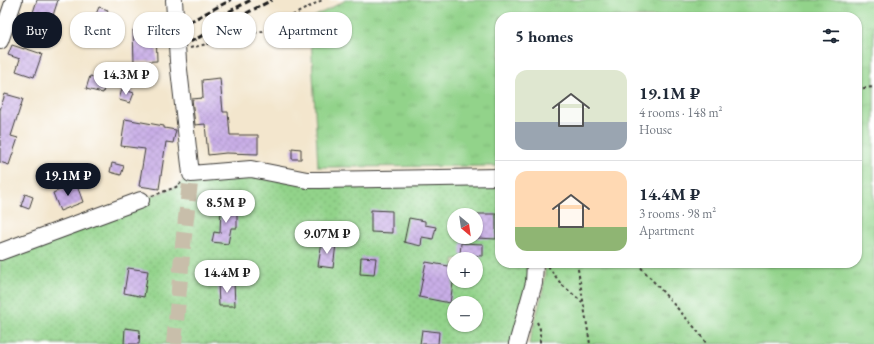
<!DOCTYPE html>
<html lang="en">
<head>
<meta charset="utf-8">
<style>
  body { margin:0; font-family:"EB Garamond",serif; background:#f6f6f7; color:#1f2937; height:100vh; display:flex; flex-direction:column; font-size:15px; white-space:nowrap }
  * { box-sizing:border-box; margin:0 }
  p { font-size:13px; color:#747a83 }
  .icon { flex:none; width:22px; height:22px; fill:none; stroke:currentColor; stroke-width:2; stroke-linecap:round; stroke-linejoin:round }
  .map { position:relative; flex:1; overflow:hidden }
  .side { position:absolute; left:495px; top:12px; width:367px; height:256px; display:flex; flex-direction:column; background:#fff; border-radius:16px; box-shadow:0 1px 3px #0004 }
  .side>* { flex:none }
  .guide { position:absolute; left:12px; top:12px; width:380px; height:36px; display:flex; gap:8px }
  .needle { width:26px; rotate:151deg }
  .tools { position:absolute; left:447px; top:208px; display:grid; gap:8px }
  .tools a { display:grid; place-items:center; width:36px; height:36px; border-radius:50%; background:#fff; box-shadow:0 1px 3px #0004; font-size:20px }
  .price { position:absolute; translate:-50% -34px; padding:0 9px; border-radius:14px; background:#fff; color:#222; font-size:13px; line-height:26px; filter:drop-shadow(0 1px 2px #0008) }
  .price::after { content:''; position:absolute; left:50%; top:24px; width:12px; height:9px; margin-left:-6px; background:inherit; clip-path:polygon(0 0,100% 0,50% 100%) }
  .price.on { background:#111827; color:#fff }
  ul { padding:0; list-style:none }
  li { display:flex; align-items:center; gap:12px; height:100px; padding:0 20px }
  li+li { border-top:1px solid #e0e1e3 }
  li span { display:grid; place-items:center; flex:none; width:112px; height:80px; border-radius:12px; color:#555 }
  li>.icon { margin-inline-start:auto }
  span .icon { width:48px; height:48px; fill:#fffc; stroke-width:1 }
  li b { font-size:17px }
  h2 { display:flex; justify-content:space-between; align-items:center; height:48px; padding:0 20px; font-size:17px }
  .chip { padding:0 14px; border-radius:16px; background:#fff; box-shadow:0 1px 3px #0004; font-size:14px; line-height:36px }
  .chip.on { background:#111827; color:#fff }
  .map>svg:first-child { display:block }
  .grass { fill:url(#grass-tufts); stroke:#577853 }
  .park { fill:url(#park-dots); stroke:#577853; fill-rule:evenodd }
  .building { fill:url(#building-cross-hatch) }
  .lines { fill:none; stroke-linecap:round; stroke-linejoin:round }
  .minor-tunnel { stroke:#c8beaa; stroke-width:16; stroke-dasharray:16 8; stroke-linecap:butt }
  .minor-casing { stroke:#3c3a37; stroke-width:18 }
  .path { stroke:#3c3a37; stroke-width:2; stroke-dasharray:3 3; stroke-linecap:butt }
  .minor { stroke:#fff; stroke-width:16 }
  .rail { stroke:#1c1c1c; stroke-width:3; stroke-dasharray:6 3; stroke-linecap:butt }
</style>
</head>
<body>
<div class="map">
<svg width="874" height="344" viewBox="0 0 874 344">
  <defs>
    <pattern id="grass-tufts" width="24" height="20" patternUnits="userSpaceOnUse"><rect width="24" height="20" fill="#92d38a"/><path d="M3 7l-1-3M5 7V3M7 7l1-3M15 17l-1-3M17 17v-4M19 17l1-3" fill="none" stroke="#7db576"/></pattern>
    <pattern id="park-dots" width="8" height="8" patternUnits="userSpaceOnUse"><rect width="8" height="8" fill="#92d38a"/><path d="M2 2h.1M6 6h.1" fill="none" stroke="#7db576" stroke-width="1.8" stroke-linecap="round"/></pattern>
    <pattern id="building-cross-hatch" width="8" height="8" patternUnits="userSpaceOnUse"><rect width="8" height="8" fill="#c9aee7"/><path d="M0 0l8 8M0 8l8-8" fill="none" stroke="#ac95c6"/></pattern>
  </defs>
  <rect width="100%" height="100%" fill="#fff"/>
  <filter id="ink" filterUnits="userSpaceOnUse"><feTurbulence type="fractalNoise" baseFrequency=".025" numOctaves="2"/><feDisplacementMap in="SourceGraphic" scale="8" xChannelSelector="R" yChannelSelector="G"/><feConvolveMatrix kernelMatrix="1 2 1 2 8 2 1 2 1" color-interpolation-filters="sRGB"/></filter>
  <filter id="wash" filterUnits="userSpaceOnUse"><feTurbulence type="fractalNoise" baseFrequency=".012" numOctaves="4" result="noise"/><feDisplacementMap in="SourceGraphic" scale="16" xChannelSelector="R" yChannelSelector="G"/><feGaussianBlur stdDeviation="0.9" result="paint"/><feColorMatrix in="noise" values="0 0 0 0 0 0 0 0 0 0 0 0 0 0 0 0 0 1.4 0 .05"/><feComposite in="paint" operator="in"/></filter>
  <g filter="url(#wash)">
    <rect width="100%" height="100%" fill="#f3e6cd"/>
    <polygon class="grass" points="346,0 874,0 874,344 529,344 543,290 546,263 857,263 857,17 500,17 500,166 318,167 310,19"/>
    <path class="park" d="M191,174L500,177V263H535L517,344H0V252L176,187ZM454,215H476V237H454ZM454,259H476V281H454ZM454,303H476V325H454Z"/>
    <g id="blocks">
      <g class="building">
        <polygon points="37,0 58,0 47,34 28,28"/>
        <polygon points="99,7 108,10 102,24 93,21"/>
        <polygon points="156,29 157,61 134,62 133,30"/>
        <polygon points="12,45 24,49 24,48 42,54 34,77 16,71 20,59 8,55"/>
        <polygon points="90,76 106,80 103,93 86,89"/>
        <polygon points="220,78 223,112 228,112 230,135 258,135 258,154 226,153 208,155 205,124 195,125 192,99 203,98 202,80"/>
        <polygon points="122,89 134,93 130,103 119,100"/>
        <polygon points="5,94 23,99 11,136 18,138 9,165 0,162 0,110"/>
        <polygon points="125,119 164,126 164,128 176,130 173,143 166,142 159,189 139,186 145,149 121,146"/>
        <polygon points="292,148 301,149 301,159 292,159"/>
        <polygon points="112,163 124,166 121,175 110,172"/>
        <polygon points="76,183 83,202 60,211 53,193"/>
        <polygon points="25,194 33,197 29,209 21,206"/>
        <polygon points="221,206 237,206 237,228 231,228 228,244 212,242 214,232 220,233"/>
        <polygon points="371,210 392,211 392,233 371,232"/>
        <polygon points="478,214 496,214 496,239 477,238"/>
        <polygon points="409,218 425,221 425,225 436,227 433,239 422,237 421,246 404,242"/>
        <polygon points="322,242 336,244 333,268 318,266"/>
        <polygon points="461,243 483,244 483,256 460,255"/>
        <polygon points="361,257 376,258 374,275 360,274"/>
        <polygon points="426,262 454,267 454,277 450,303 419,297"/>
        <polygon points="128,268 148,271 144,297 124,293"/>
        <polygon points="234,281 235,306 219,306 218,282"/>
        <polygon points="125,328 140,330 139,344 124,344"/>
        <polygon points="422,330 439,332 438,344 420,344"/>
      </g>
    </g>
  </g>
  <g filter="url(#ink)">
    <use href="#blocks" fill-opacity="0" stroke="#3c3a37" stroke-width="1"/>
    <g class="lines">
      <polyline class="minor-tunnel" points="174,344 183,245 191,174"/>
      <g class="minor-casing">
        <g id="minor">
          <polyline points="174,0 178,61 191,174 251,169 307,180 319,180 500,177"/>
          <polyline points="0,41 14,0"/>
          <polyline points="0,252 141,200"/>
          <polyline points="517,344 534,283 535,263"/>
        </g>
      </g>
      <g class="path">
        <polyline points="190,48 263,31 322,0"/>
        <polyline points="857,89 874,87"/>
        <polyline points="152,196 176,187 181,183"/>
        <polyline points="577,263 590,344"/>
        <polyline points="637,263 695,328 707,344"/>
        <polyline points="548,266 561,284 582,302"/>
        <polyline points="537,322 540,329 540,344"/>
      </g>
      <use href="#minor" class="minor"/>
      <g class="rail">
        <polyline points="189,22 231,0"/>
        <polyline points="205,24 251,0"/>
        <polyline points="190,42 272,0"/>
      </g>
    </g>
  </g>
</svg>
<div class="tools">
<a><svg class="needle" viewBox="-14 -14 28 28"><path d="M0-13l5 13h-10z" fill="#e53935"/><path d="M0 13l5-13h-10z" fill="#747a83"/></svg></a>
<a>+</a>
<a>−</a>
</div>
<b class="price" style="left:126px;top:96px">14.3M ₽</b>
<b class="price on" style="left:68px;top:197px">19.1M ₽</b>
<b class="price" style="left:226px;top:224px">8.5M ₽</b>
<b class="price" style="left:327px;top:255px">9.07M ₽</b>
<b class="price" style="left:227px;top:294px">14.4M ₽</b>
<div class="guide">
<a class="chip on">Buy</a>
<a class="chip">Rent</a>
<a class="chip">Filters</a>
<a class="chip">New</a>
<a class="chip">Apartment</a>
</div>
<section class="side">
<h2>5 homes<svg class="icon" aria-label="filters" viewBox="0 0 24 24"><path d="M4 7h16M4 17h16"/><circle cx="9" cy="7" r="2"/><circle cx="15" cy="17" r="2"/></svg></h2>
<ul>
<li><span style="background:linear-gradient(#dfe7d0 65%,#9aa5b1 0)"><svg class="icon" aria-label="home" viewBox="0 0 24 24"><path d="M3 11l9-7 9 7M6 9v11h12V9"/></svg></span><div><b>19.1M ₽</b><p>4 rooms · 148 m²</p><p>House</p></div></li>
<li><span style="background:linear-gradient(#ffd9b3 70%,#8fb573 0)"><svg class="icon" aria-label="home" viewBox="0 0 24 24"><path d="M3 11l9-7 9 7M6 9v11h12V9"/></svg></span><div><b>14.4M ₽</b><p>3 rooms · 98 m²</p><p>Apartment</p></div></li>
</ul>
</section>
</div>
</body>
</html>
